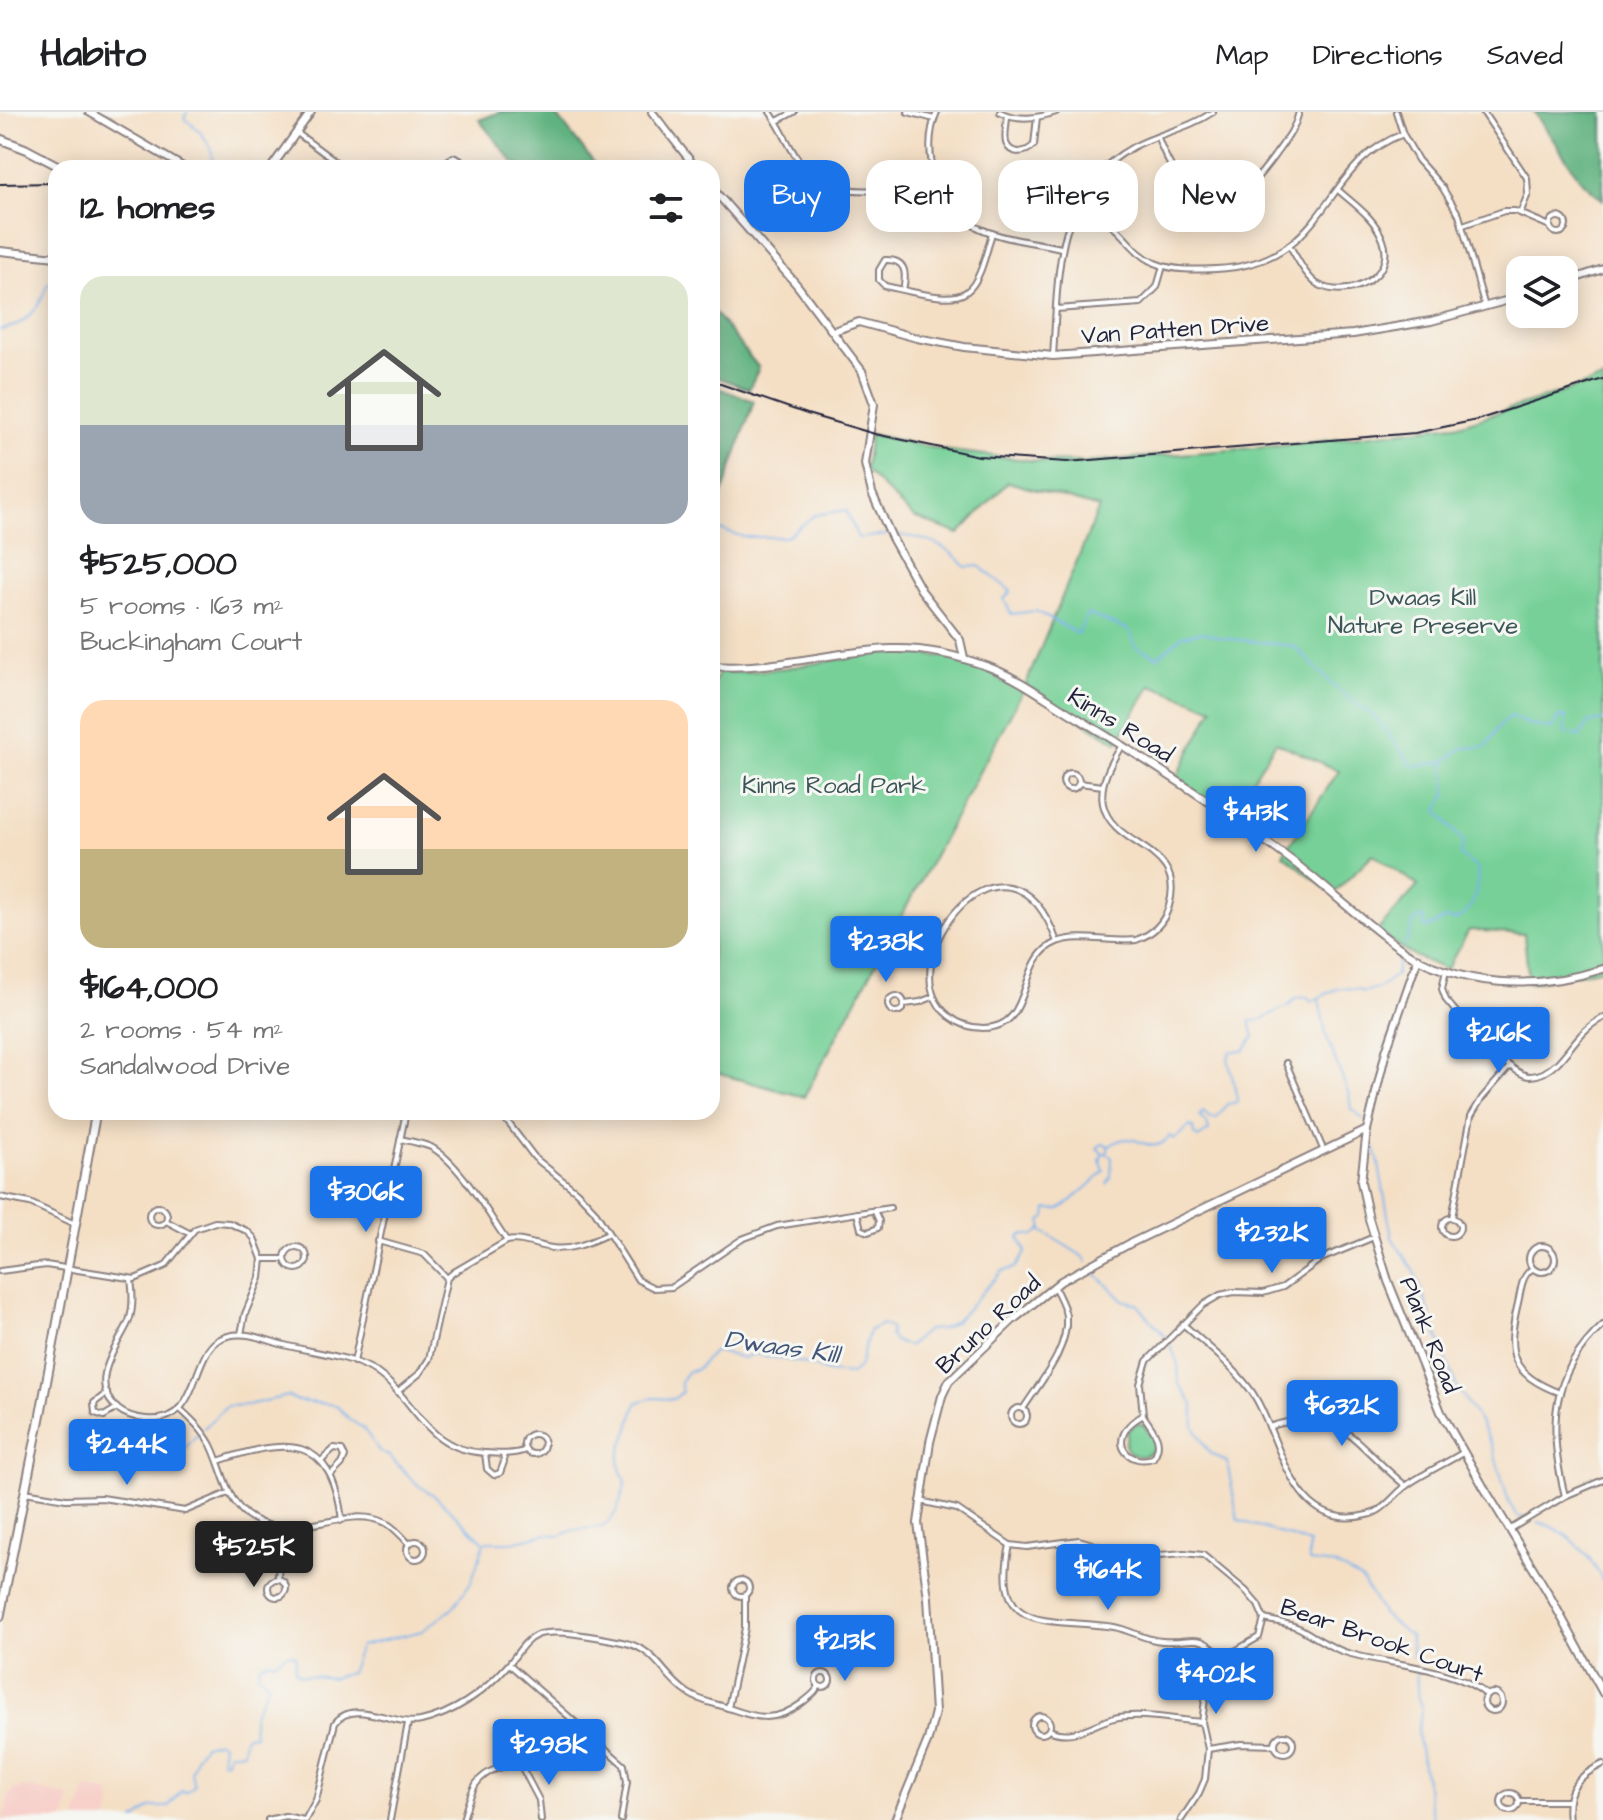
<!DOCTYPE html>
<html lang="en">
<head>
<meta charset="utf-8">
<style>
  body { margin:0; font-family:"Architects Daughter",sans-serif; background:#f6f6f6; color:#202124; height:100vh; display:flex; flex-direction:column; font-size:30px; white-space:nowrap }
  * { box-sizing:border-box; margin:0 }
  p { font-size:26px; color:#757577 }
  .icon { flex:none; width:44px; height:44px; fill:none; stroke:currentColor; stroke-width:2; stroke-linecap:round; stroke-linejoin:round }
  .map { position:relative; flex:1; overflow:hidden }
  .panel { position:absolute; left:48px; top:48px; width:672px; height:960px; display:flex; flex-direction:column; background:#fff; border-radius:24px; box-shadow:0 4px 20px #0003 }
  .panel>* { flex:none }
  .banner { position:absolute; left:744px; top:48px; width:738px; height:72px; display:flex; gap:16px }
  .fabs { position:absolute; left:1506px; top:144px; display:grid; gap:16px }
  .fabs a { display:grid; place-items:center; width:72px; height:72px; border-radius:16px; background:#fff; box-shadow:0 4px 20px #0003; font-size:40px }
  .price { position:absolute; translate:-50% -68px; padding:0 18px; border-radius:8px; background:#1a73e8; color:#fff; font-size:26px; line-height:52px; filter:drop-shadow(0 2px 4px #0008) }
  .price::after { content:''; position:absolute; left:50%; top:48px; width:24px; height:18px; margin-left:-12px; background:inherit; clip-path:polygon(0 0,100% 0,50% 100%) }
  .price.on { background:#222; color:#fff }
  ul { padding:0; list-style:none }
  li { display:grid; align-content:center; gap:16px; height:424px; padding:0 32px }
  li span { display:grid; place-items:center; height:248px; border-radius:24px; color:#555 }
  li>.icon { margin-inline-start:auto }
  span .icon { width:144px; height:144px; fill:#fffc; stroke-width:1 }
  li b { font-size:34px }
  h2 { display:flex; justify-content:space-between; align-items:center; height:96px; padding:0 32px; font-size:34px }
  .chip { padding:0 28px; border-radius:24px; background:#fff; box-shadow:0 4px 20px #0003; font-size:28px; line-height:72px }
  .chip.on { background:#1a73e8; color:#fff }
  header { display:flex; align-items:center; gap:48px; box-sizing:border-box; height:112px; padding:0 40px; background:#fff; border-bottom:2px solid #e0e0e0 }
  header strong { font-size:38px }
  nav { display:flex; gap:44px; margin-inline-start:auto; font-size:28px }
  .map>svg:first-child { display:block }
  .built { fill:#f7d0ca }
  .green { fill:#76d097; stroke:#4c7969; stroke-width:2 }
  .forest { fill:#60b280; stroke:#416a5e; stroke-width:2 }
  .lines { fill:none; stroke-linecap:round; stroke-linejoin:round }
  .stream { stroke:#7db4ec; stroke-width:2 }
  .minor-casing { stroke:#8b8080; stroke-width:8 }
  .tertiary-casing { stroke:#8b8080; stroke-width:10 }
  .primary-casing { stroke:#8b8080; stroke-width:11 }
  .minor { stroke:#fff; stroke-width:4 }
  .tertiary { stroke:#fff; stroke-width:6 }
  .primary { stroke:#fff; stroke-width:7 }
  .rail { stroke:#22223b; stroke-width:2 }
  .labels { text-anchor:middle; stroke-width:6; stroke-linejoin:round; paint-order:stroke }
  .street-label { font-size:24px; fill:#22223b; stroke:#f6f6f2 }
  .park-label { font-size:24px; fill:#3b5657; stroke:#f6f6f2 }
  .water-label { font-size:26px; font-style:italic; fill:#425579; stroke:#f6f6f2 }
</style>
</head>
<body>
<header>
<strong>Habito</strong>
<nav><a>Map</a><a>Directions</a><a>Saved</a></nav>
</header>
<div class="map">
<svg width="1603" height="1708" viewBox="0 0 1603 1708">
  <rect width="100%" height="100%" fill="#f6f6f2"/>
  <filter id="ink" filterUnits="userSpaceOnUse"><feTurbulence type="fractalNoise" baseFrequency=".0125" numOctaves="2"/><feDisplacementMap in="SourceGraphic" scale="16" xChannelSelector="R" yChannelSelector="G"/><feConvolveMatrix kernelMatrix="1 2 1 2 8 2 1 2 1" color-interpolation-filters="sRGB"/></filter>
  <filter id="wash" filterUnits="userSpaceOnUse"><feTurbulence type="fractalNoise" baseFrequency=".006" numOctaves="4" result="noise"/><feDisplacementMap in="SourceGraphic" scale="32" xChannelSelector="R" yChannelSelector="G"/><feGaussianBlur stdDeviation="1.8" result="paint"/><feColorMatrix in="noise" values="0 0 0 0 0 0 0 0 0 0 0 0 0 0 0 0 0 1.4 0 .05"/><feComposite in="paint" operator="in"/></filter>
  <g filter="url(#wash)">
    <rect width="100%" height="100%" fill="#f4dfc5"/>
    <g class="built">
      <polygon points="25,1675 70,1685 64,1708 3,1708 9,1684 13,1678"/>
      <polygon points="86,1676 110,1681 112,1693 107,1708 76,1708"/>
    </g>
    <g class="green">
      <polygon points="1603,267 1603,857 1529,871 1524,822 1469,818 1446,858 1410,842 1377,819 1418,774 1373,742 1333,782 1283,742 1339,659 1276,630 1229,705 1175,668 1213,596 1151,573 1117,630 1025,574 1099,396 1008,370 959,422 913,405 865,358 870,322 943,338 1035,349 1085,350 1289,333 1462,312"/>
      <path d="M891,540L949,545L992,559L1024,577L804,985L712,960V573L720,560C777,562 834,546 891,540Z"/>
      <path d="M1137,1312L1144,1313L1155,1330L1154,1337C1144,1348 1132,1346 1125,1334L1128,1318Z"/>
    </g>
    <g class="forest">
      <polygon points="500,0 554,0 598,56 524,56 513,50 479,8"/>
      <polygon points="1534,0 1603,0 1603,88 1581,68"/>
      <polygon points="712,198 759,256 749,277 712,263"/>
      <polygon points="712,274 754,289 712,413"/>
    </g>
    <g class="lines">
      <g class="stream">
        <path d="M187,0L184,7C202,18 214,35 214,56"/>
        <path d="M0,218C25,214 41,196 47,172L56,168"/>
        <polyline points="712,415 744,425 786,425 815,403 846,398 858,426 887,423"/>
        <path d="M893,423C921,424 948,433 966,455L979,454L1011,479L1004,487L1011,502L1036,499L1078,522L1087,502L1129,518L1136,535L1158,545L1182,524L1203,520L1222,526L1294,534L1338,578L1376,606L1413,654L1444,650L1462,636L1486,635L1499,614L1511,604L1527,612L1551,617L1559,605H1566L1564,621L1580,624L1588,611L1603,608"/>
        <path d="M1404,834C1412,824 1408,811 1421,805L1425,808L1423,813L1427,816L1445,807L1455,808C1476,799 1477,778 1478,757L1460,743L1464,730L1437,698L1446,684L1444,650"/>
        <polyline points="1319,888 1327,927 1349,983 1351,997 1363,1007"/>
        <polyline points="1371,1012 1371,1028 1378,1047 1392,1126 1415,1160 1456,1274 1479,1308 1493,1337 1509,1391 1518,1405 1523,1405"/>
        <polyline points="1102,1041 1097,1036 1102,1032 1109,1034"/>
        <polyline points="1107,1072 1111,1065 1112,1045 1109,1043"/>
        <polyline points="1042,1119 1084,1145 1087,1150"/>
        <polyline points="1091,1157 1123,1188 1137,1192 1166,1225"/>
        <polyline points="1170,1231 1178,1253 1179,1272 1193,1292 1194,1315 1210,1341 1227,1350 1238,1408 1309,1431 1309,1450 1335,1453 1362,1468 1383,1503 1410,1524 1413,1545"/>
        <polyline points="204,1316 226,1294 247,1293 288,1284 298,1289 336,1293 350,1308 363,1316 379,1339 389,1344 418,1373 435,1384 483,1429"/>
        <polyline points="186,1335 199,1321"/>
        <path d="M1538,1410C1569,1419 1590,1442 1603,1470"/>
        <polyline points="1416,1562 1418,1586 1422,1597 1417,1621 1433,1708"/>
        <path d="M135,1708L152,1695H168L181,1679L185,1680L194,1674L191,1660L196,1644L204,1633L218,1629L223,1632L221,1648L225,1649L229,1640H243L244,1626L248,1622L254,1624L253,1603L269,1572L258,1562L260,1553L268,1549L275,1550L286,1542H294L296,1547L295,1558L300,1563L332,1566L350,1561L360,1534L422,1519L452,1497L471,1470L485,1430H512L547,1422L561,1424C574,1415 583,1418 598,1415C617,1412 622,1384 626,1368C612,1351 623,1334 629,1316C632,1307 633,1299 638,1290L652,1286L674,1287L682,1280C679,1272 682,1265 688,1259L696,1258L714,1239L744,1246L753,1242L804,1251L827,1260L851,1262L859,1256L869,1219L882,1212L891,1217L890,1223L894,1229L909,1234L927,1218L941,1217L955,1210L1002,1159L1015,1156L1026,1140L1019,1125L1025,1122L1034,1124L1043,1116L1041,1109L1046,1106L1047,1097C1050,1097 1057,1098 1060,1097C1065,1095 1099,1066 1104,1059L1100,1048L1103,1041L1107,1042L1109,1034C1113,1032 1117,1029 1121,1028C1141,1022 1151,1046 1170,1024L1174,1027L1190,1014L1193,1015L1194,1023L1198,1026L1209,1019L1207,1011L1199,1004L1203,1000L1210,1006H1217L1227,992L1238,990L1228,946L1231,939H1244L1254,925L1250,909C1269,910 1272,897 1288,895L1296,886L1308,885L1311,890L1338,876L1359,877L1362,880L1378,876L1396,863L1400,839"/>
      </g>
    </g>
  </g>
  <g filter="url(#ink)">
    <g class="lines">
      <g class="minor-casing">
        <g id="minor">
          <path d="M770,0C783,17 789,38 803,54C835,91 895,79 934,64"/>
          <polyline points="908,0 934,7"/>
          <path d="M937,0C919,42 938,99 981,117C1007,128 1034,130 1061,136"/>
          <path d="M1000,0C1017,9 1039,6 1056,0"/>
          <polyline points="1396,0 1403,22 1418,48 1442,75 1459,103 1485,195"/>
          <polyline points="1483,0 1527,66 1528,82 1521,99"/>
          <path d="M1007,4C1007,11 1004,23 1006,31C1011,44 1026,41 1034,33L1037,5"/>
          <polyline points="777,9 794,0"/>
          <polyline points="297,21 344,56"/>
          <path d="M1158,26C1169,54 1181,82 1216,83C1226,83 1237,82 1246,76C1257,68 1267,54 1275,43C1285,29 1295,18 1299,0"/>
          <polyline points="447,56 447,49 453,45 460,48 460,56"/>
          <path d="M1077,92C1091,100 1106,108 1118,119C1130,131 1139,144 1155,151C1174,159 1195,158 1216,157C1331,152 1320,52 1403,22"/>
          <circle cx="1558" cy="113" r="8"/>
          <polyline points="1463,113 1504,99 1515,99 1550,114"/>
          <path d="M1289,133C1297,145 1306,166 1319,173C1348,188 1397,165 1383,128C1375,106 1355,93 1338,78"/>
          <path d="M885,148C906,147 907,161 903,178L885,174L879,168V158Z"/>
          <path d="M903,178C971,193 974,187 992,121"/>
          <polyline points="1056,197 1141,191 1157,175 1163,154"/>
          <path d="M1053,244C1059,164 1052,80 1133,35C1159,21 1188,17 1213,0"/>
          <circle cx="1071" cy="669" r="8"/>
          <polyline points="1079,671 1103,674"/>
          <path d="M1057,830C1008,690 883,852 949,904C959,912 970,916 983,916C1036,916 1015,847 1057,830C1080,821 1111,831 1136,828C1153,822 1164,811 1169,794C1187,733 1112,737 1103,692C1099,671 1111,651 1122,633"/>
          <path d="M1446,858L1442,877L1446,888C1460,905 1510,964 1530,964C1541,964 1551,957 1558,950C1573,934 1582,916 1603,906"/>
          <circle cx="896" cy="892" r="8"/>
          <polyline points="905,892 920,890 933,885"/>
          <polyline points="1286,951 1323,1037"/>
          <polyline points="500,1000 535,1046 577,1080 594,1098 638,1168 654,1176 672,1175 742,1127 777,1114 890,1096"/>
          <path d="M400,1027C410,1029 421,1031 431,1035C460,1051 488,1102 507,1129"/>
          <polyline points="0,1085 30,1091 75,1112"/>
          <circle cx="158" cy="1104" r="9"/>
          <polyline points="857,1101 861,1117 868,1120 878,1116 879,1109 874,1098"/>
          <polyline points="1452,1106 1471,1004 1482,986 1510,954"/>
          <circle cx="1451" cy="1115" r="9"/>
          <polyline points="166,1109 189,1121"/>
          <polyline points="378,1129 424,1142 447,1166"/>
          <circle cx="1542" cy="1147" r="13"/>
          <circle cx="296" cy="1146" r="11"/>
          <polyline points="262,1147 284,1147"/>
          <path d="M1532,1157C1521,1164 1521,1179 1518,1191C1506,1240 1509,1262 1560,1281"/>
          <polyline points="0,1159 46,1153 135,1167 165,1154 195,1117 215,1110 229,1111 247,1119 254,1126 262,1147 260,1166 245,1202 241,1222"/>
          <path d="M131,1167C133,1181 134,1195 129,1209C118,1234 86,1271 118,1297C125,1303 137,1306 146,1307C200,1313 190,1246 218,1228C238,1217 258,1225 277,1231C306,1240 352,1243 376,1260C418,1289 424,1337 484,1341C499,1342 513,1343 526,1338"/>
          <path d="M1183,1212C1205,1232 1231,1252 1249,1276C1281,1317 1287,1423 1367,1403C1386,1399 1394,1381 1410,1371C1427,1360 1446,1351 1464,1340"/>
          <polyline points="354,1250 406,1000"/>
          <path d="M397,1280L419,1262L429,1247L447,1166L454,1160L507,1129C523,1126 536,1134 552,1136C572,1139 590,1130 608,1122"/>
          <polyline points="107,1281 94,1291 95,1301 104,1304 117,1296"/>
          <circle cx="1019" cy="1304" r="8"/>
          <path d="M179,1296C191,1307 203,1318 211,1333C224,1359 226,1392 253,1407C297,1432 345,1391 386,1411C395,1416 402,1424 409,1432"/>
          <path d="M1023,1297C1040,1270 1069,1238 1066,1204C1065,1194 1058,1183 1054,1174"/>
          <polyline points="1143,1303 1140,1272 1147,1249 1203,1193 1220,1183 1234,1180 1263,1181 1283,1175 1321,1147 1374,1125"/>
          <path d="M1143,1303C1153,1319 1165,1329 1153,1346C1131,1353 1112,1335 1128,1315C1132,1309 1138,1307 1143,1303Z"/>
          <path d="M1269,1315C1342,1290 1354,1333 1406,1374"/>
          <circle cx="534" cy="1332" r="10"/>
          <polyline points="485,1341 487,1357 494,1363 500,1361 504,1350 503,1342"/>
          <path d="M218,1349C287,1326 331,1321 342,1408"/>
          <polyline points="321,1349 334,1337 342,1338 345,1345 342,1352 331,1363"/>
          <polyline points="25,1380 66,1387 102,1386 185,1399 228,1381"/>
          <path d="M1565,1384C1548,1318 1549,1262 1603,1213"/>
          <polyline points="920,1389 957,1397 1010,1433 1027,1435 1079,1428 1135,1445 1184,1441 1203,1443 1246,1479 1258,1493 1264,1507 1259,1525 1223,1546 1207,1572 1202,1610 1208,1637 1205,1667 1199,1681 1181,1708"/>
          <polyline points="1509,1418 1565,1384 1603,1368"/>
          <circle cx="416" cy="1438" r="9"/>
          <path d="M1010,1433C990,1525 1053,1505 1114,1515C1131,1518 1144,1528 1162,1529C1194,1532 1196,1517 1223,1546"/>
          <polyline points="278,1466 281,1418"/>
          <circle cx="277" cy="1476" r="9"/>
          <circle cx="741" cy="1476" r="8"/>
          <path d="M1264,1507C1276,1510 1290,1511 1301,1517C1317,1526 1332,1537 1351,1542C1391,1553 1455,1555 1487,1583"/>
          <polyline points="509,1552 624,1653 627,1670 621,1708"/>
          <circle cx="823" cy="1568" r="7"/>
          <circle cx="1493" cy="1590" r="9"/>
          <polyline points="728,1596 745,1516 745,1483"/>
          <circle cx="1041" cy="1613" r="9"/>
          <path d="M1049,1618C1073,1629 1091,1612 1114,1606C1141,1600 1174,1608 1202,1610"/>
          <circle cx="1284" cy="1632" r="9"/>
          <polyline points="1208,1637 1241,1632 1275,1633"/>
          <polyline points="520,1652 539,1688 541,1708"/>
          <circle cx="1510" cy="1690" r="9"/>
          <polyline points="1519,1689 1568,1689"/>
          <polyline points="268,1708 285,1704 304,1708"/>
          <path d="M305,1708L316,1688L335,1611C354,1585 395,1615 421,1609C455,1601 485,1579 508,1553C517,1543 524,1528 537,1523C556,1516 602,1526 622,1530C658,1537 661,1563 688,1581C698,1588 711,1591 722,1594C756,1605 772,1613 802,1591C809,1585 815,1582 819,1574"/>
          <polyline points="390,1708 408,1611"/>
          <path d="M463,1708C466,1697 470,1682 476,1672C499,1639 559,1662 587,1620"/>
          <path d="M1569,1708C1565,1678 1577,1664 1603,1652"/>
        </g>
      </g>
      <g class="tertiary-casing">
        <g id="tertiary">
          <polyline points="89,0 185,56"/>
          <polyline points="652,0 696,56"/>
          <polyline points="271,56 311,0"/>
          <polyline points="712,76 797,173 862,259 874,292 865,352 872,381 892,426 921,478 960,528 964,546"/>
          <polyline points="0,139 56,145"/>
          <polyline points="1564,170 1603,157"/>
          <polyline points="834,219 859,210 917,226 964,235 1053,244 1353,222 1431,209 1520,185"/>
          <path d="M712,554C773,559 831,539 892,537C924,536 956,543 986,554C1020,566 1050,590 1081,608C1151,651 1221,696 1287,745C1326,774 1360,808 1400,836C1460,877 1536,878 1603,857"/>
          <polyline points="1418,846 1386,939 1367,1018 1361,1070 1369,1107 1388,1169 1441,1300 1483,1374 1547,1479 1603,1581"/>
          <polyline points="895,1708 928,1628 935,1600 928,1486 918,1411 930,1330 942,1284 949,1269 1013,1208 1061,1169 1129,1132 1367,1018"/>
        </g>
      </g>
      <g class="primary-casing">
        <g id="primary">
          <polyline points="0,27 26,37 62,56"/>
          <polyline points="0,1504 41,1300 96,1000"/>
        </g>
      </g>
      <use href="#minor" class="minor"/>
      <use href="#tertiary" class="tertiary"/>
      <use href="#primary" class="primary"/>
      <g class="rail">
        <polyline points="0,72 56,71"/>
        <polyline points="712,269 807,302 875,322 979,344 1067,350 1415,321 1477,308 1603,267"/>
      </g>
    </g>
  </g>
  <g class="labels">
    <g class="street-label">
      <text transform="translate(1175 217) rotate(-4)" y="8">Van Patten Drive</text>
      <text transform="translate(1121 613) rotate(32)" y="8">Kinns Road</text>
      <text transform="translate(988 1212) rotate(-43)" y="8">Bruno Road</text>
      <text transform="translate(1430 1223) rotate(68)" y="8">Plank Road</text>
      <text transform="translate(1382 1528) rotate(19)" y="8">Bear Brook Court</text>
    </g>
    <g class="park-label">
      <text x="1423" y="493">Dwaas Kill<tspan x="1423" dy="28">Nature Preserve</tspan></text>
      <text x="834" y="681">Kinns Road Park</text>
    </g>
    <g class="water-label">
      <text transform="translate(782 1234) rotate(8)" y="9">Dwaas Kill</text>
    </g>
  </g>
</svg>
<div class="fabs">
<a><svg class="icon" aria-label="layers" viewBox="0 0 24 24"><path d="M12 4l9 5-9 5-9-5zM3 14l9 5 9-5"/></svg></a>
</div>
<b class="price" style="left:1256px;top:742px">$413K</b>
<b class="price" style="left:886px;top:872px">$238K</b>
<b class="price" style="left:1499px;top:963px">$216K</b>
<b class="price" style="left:366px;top:1122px">$306K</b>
<b class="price" style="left:1272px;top:1163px">$232K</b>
<b class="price" style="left:1342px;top:1336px">$632K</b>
<b class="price" style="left:127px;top:1375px">$244K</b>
<b class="price on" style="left:254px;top:1477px">$525K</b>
<b class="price" style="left:1108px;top:1500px">$164K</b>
<b class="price" style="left:845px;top:1571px">$213K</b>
<b class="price" style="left:1216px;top:1604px">$402K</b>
<b class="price" style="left:549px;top:1675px">$298K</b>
<div class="banner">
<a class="chip on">Buy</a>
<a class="chip">Rent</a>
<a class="chip">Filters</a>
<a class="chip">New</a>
</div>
<section class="panel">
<h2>12 homes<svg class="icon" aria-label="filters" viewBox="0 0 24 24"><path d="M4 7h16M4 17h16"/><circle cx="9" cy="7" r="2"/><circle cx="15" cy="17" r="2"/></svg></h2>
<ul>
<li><span style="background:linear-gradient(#dfe7d0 60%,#9aa5b1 0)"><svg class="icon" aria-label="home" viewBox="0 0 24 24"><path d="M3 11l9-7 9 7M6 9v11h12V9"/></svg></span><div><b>$525,000</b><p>5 rooms · 163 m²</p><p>Buckingham Court</p></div></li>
<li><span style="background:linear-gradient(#ffd9b3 60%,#c2b280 0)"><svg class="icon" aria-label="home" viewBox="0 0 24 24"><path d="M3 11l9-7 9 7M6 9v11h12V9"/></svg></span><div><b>$164,000</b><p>2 rooms · 54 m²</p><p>Sandalwood Drive</p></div></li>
</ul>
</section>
</div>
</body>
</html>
